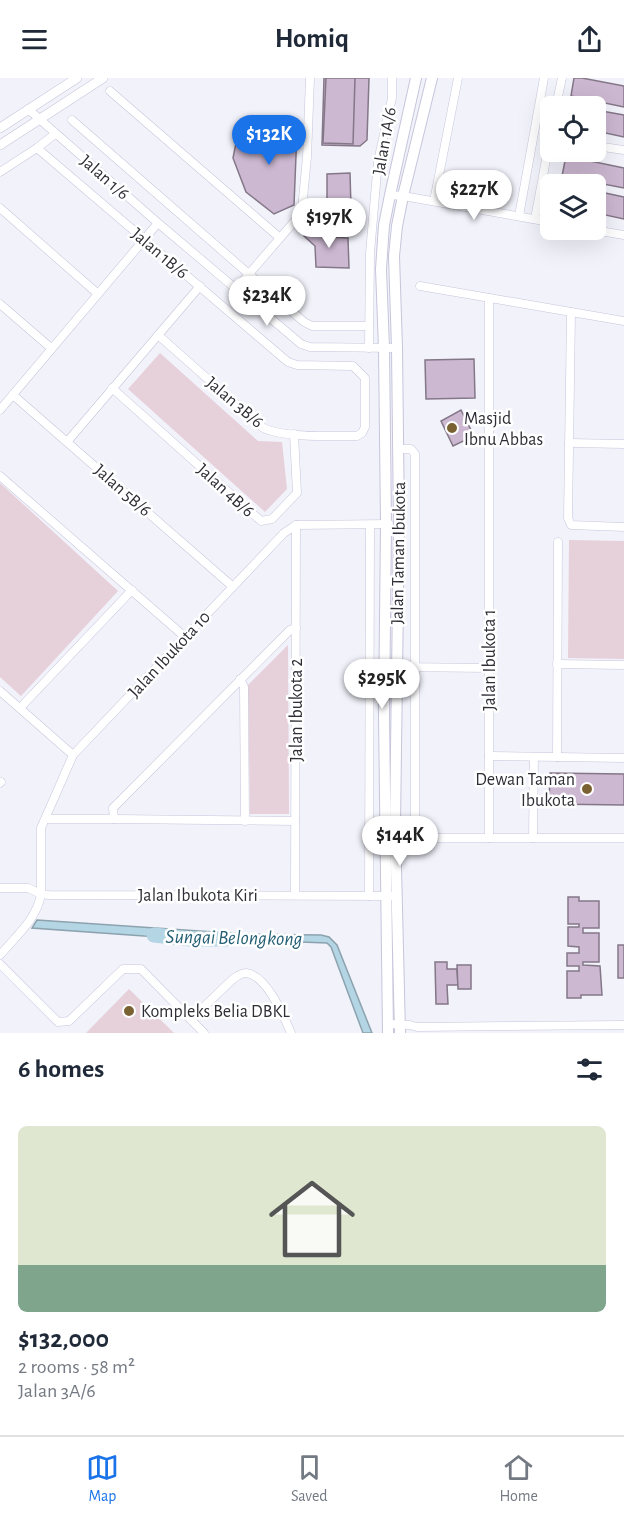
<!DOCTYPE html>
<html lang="en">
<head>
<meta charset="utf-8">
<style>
  body { margin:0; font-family:"Alegreya Sans",sans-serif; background:#f6f6f7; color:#1f2937; height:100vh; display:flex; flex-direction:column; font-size:22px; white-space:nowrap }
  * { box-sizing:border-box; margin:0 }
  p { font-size:20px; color:#747a83 }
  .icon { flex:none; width:33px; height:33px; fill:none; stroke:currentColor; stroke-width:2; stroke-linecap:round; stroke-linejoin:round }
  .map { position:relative; height:955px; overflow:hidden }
  .drawer { display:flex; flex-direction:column; background:#fff; flex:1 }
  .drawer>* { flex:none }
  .fabs { position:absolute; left:540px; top:18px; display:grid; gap:12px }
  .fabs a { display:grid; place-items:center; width:66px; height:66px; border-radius:9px; background:#fff; box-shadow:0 6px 24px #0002; font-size:30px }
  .price { position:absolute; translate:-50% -51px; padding:0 14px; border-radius:21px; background:#fff; color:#222; font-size:20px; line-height:39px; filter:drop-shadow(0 2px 3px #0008) }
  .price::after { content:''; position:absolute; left:50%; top:36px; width:18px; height:14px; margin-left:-9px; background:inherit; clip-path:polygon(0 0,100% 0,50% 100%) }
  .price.on { background:#1a73e8; color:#fff }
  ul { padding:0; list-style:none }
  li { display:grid; align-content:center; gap:12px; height:318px; padding:0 18px }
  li+li { border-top:2px solid #e0e1e3 }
  li span { display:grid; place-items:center; height:186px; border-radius:9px; color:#555 }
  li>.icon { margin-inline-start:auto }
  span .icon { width:108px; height:108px; fill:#fffc; stroke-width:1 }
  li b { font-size:26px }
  h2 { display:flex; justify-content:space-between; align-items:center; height:72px; padding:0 18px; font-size:26px }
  header { display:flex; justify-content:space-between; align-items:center; height:78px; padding:0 18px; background:#fff; font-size:27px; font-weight:700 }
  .tabs { display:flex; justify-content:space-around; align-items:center; height:84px; border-top:2px solid #e0e1e3; background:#fff; font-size:16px; color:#747a83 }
  .tabs a { display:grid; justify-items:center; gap:3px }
  .tabs .on { color:#1a73e8 }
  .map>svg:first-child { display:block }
  .green { fill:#e6d0da }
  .water { fill:#b4d5e3; stroke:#8ca3af; stroke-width:1.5 }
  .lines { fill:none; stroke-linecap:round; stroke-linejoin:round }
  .river { stroke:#b4d5e3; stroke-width:15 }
  .building { fill:#ccb8d1; stroke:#847788; stroke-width:1.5 }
  .minor-casing { stroke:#c6c5db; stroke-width:9 }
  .tertiary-casing { stroke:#c6c5db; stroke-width:10 }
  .secondary-casing { stroke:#c6c5db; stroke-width:12 }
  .minor { stroke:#fff; stroke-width:8 }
  .tertiary { stroke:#fff; stroke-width:9 }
  .secondary { stroke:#fff; stroke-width:10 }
  .poi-dot { fill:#7a6132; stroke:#fff; stroke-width:2 }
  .labels { text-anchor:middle; stroke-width:5; stroke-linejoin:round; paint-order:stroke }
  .street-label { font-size:18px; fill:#2e2e36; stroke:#fff }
  .poi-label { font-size:18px; fill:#2e2e36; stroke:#fff; text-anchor:start }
  .water-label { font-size:20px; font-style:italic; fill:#245f75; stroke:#fff }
</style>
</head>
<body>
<header><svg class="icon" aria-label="menu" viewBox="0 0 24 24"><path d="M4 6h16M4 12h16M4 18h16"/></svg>Homiq<svg class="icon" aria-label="share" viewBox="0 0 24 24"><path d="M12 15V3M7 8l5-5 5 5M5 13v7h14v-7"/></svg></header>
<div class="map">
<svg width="624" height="955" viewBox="0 0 624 955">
  <rect width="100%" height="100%" fill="#f2f2fb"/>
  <g class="green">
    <polygon points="160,275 258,363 282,364 287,411 265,434 128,311"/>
    <polygon points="0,405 118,513 21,618 0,599"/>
    <polygon points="569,462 624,463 624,581 568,580"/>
    <polygon points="288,567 289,736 250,736 248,607"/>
    <polygon points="129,911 174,955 86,955"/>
  </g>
  <polygon class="water" points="37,842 244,856 321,857 329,859 337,867 372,955 363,955 331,869 327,865 144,858 32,850"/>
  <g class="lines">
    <polyline class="river" points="154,857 190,861 226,861"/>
  </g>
  <g class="building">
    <polygon points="324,0 369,0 367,62 360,68 322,67"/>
    <polygon points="326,0 355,0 353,66 323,65"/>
    <polygon points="574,0 582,0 624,8 624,29 571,18"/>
    <polygon points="596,32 624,37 624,59 596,53"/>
    <polygon points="282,43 297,53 294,127 274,136 246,114 233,80 236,65"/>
    <polygon points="566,78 624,90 624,110 562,98"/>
    <polygon points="350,95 351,129 347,129 347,144 330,143 329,130 327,129 327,96"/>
    <polygon points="596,113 624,119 624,141 596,135"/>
    <polygon points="314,146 328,159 348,160 349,190 316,189 315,168 304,158"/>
    <polygon points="474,281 475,320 426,321 425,282"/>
    <polygon points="461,332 474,358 453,368 441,343"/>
    <polygon points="550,695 624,696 624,727 549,726"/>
    <polygon points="568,819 579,819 579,823 599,823 599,850 583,850 583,855 599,855 599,884 583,884 583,887 600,888 602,917 581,917 581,920 567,920 567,893 579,893 579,888 567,888 567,875 579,875 579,869 568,868 568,849 579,849 579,846 568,846"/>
    <rect x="618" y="867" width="6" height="33"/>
    <polygon points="435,884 447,884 447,891 457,891 458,907 447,907 448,926 436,926"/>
    <polygon points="457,887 471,887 471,911 458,911"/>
  </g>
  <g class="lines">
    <g class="minor-casing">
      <g id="minor">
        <polyline points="110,13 280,160"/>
        <polyline points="556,28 562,0"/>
        <polyline points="28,31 158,145 301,266 310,269 397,270"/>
        <polyline points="72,42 304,244 312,248 369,248"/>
        <polyline points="596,68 624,72"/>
        <path d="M37,70L288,284L297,287L353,288L365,300V349L362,355L357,358C334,358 280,360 262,349L158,257"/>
        <polyline points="0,94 37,70 55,56"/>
        <polyline points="390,117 403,118 550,144"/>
        <polyline points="434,123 458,0"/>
        <polyline points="0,130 98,216"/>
        <polyline points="519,138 544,0"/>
        <polyline points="535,141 550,60"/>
        <polyline points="594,152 624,157"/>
        <polyline points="420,208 624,243"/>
        <polyline points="236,211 299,138 302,131 307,79 310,0"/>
        <polyline points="489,220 489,760"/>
        <polyline points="0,226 51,270"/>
        <polyline points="571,234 568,440 571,447 624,449"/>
        <polyline points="369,270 370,175 378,83 392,20 392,0"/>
        <polyline points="112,310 261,443 272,441 297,415 294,356"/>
        <polyline points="13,317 232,508"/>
        <polyline points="0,332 158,145"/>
        <polyline points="67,364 200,208"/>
        <polyline points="569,365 624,366"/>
        <polyline points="398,371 411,371 415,376 415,760"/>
        <polyline points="0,398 185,559"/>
        <polyline points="557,586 624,587"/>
        <polyline points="397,589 489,590"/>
        <polyline points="240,601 244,609 245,743"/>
        <polyline points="0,613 73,677"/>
        <polyline points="20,630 132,512"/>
        <polyline points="489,678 624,680"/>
        <polyline points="557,679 558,464"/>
        <polyline points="0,705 1,704"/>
        <polyline points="46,741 114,741 295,743"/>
        <polyline points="114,741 113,730 290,552 296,550"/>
        <polyline points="390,760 624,760"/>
        <polyline points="533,760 534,679"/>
        <polyline points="0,810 28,810 41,816 49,817 390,818"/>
        <polyline points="295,817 296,447"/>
        <polyline points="369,818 370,447"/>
        <path d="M0,877C16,858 37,841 41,816V750L73,677L284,455L296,447L389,446"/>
        <polyline points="0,886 58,944 69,943 123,891 141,891 204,955"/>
        <path d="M191,941L233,901C237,898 241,895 246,895C267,897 284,939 291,955"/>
        <polyline points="388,946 410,947 417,949 624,947"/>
      </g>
    </g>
    <g class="tertiary-casing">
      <g id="tertiary">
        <polyline points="0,50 77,0"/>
        <polyline points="0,67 103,0"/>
      </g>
    </g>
    <g class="secondary-casing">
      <g id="secondary">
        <polyline points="388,955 384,637 386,446 384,270 381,191 384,147 390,117 416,0"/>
        <polyline points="400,955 395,747 399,446 397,270 394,178 397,148 403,118 432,0"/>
      </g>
    </g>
    <use href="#minor" class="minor"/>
    <use href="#tertiary" class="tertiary"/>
    <use href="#secondary" class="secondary"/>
  </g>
  <g class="poi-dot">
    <circle cx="452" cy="350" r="6"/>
    <circle cx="587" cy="711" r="6"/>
    <circle cx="129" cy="933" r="6"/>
  </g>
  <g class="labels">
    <g class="street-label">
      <text transform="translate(384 63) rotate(-80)" y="6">Jalan 1A/6</text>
      <text transform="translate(105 99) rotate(41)" y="6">Jalan 1/6</text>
      <text transform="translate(160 175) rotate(40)" y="6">Jalan 1B/6</text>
      <text transform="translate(235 324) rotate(40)" y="6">Jalan 3B/6</text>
      <text transform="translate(123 412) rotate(41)" y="6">Jalan 5B/6</text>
      <text transform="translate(226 412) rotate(42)" y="6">Jalan 4B/6</text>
      <text transform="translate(398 475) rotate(-89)" y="6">Jalan Taman Ibukota</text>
      <text transform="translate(169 576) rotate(-47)" y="6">Jalan Ibukota 10</text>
      <text transform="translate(489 582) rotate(-90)" y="6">Jalan Ibukota 1</text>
      <text transform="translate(296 632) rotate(-90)" y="6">Jalan Ibukota 2</text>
      <text x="198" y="823">Jalan Ibukota Kiri</text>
    </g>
    <g class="poi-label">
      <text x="464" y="346">Masjid<tspan x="464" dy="21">Ibnu Abbas</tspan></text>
      <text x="575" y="707" text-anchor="end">Dewan Taman<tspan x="575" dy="21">Ibukota</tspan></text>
      <text x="141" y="939">Kompleks Belia DBKL</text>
    </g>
    <g class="water-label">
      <text transform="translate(234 859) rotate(1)" y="7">Sungai Belongkong</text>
    </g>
  </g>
</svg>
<div class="fabs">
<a><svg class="icon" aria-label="locate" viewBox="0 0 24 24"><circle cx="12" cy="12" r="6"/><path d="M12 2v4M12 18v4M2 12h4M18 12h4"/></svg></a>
<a><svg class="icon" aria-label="layers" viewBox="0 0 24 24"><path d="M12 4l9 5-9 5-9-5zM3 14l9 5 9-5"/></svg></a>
</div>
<b class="price on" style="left:269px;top:88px">$132K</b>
<b class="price" style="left:474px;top:143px">$227K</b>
<b class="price" style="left:329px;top:171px">$197K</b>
<b class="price" style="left:267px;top:249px">$234K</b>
<b class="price" style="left:382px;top:632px">$295K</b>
<b class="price" style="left:400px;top:789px">$144K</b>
</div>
<section class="drawer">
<h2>6 homes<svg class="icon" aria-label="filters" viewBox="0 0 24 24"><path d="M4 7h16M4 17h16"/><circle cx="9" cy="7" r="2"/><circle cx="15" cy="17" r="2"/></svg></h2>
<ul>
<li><span style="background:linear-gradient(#dfe7d0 75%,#7fa58c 0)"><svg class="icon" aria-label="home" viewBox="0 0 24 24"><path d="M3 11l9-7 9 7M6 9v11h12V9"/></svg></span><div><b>$132,000</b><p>2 rooms · 58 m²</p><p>Jalan 3A/6</p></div></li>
</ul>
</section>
<nav class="tabs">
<a class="on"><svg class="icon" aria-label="map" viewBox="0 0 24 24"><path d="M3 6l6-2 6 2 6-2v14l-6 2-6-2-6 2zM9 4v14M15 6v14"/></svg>Map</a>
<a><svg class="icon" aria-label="saved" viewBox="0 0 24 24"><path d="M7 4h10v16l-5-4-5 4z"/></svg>Saved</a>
<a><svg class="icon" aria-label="home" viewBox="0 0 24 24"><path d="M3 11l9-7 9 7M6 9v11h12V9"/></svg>Home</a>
</nav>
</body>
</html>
